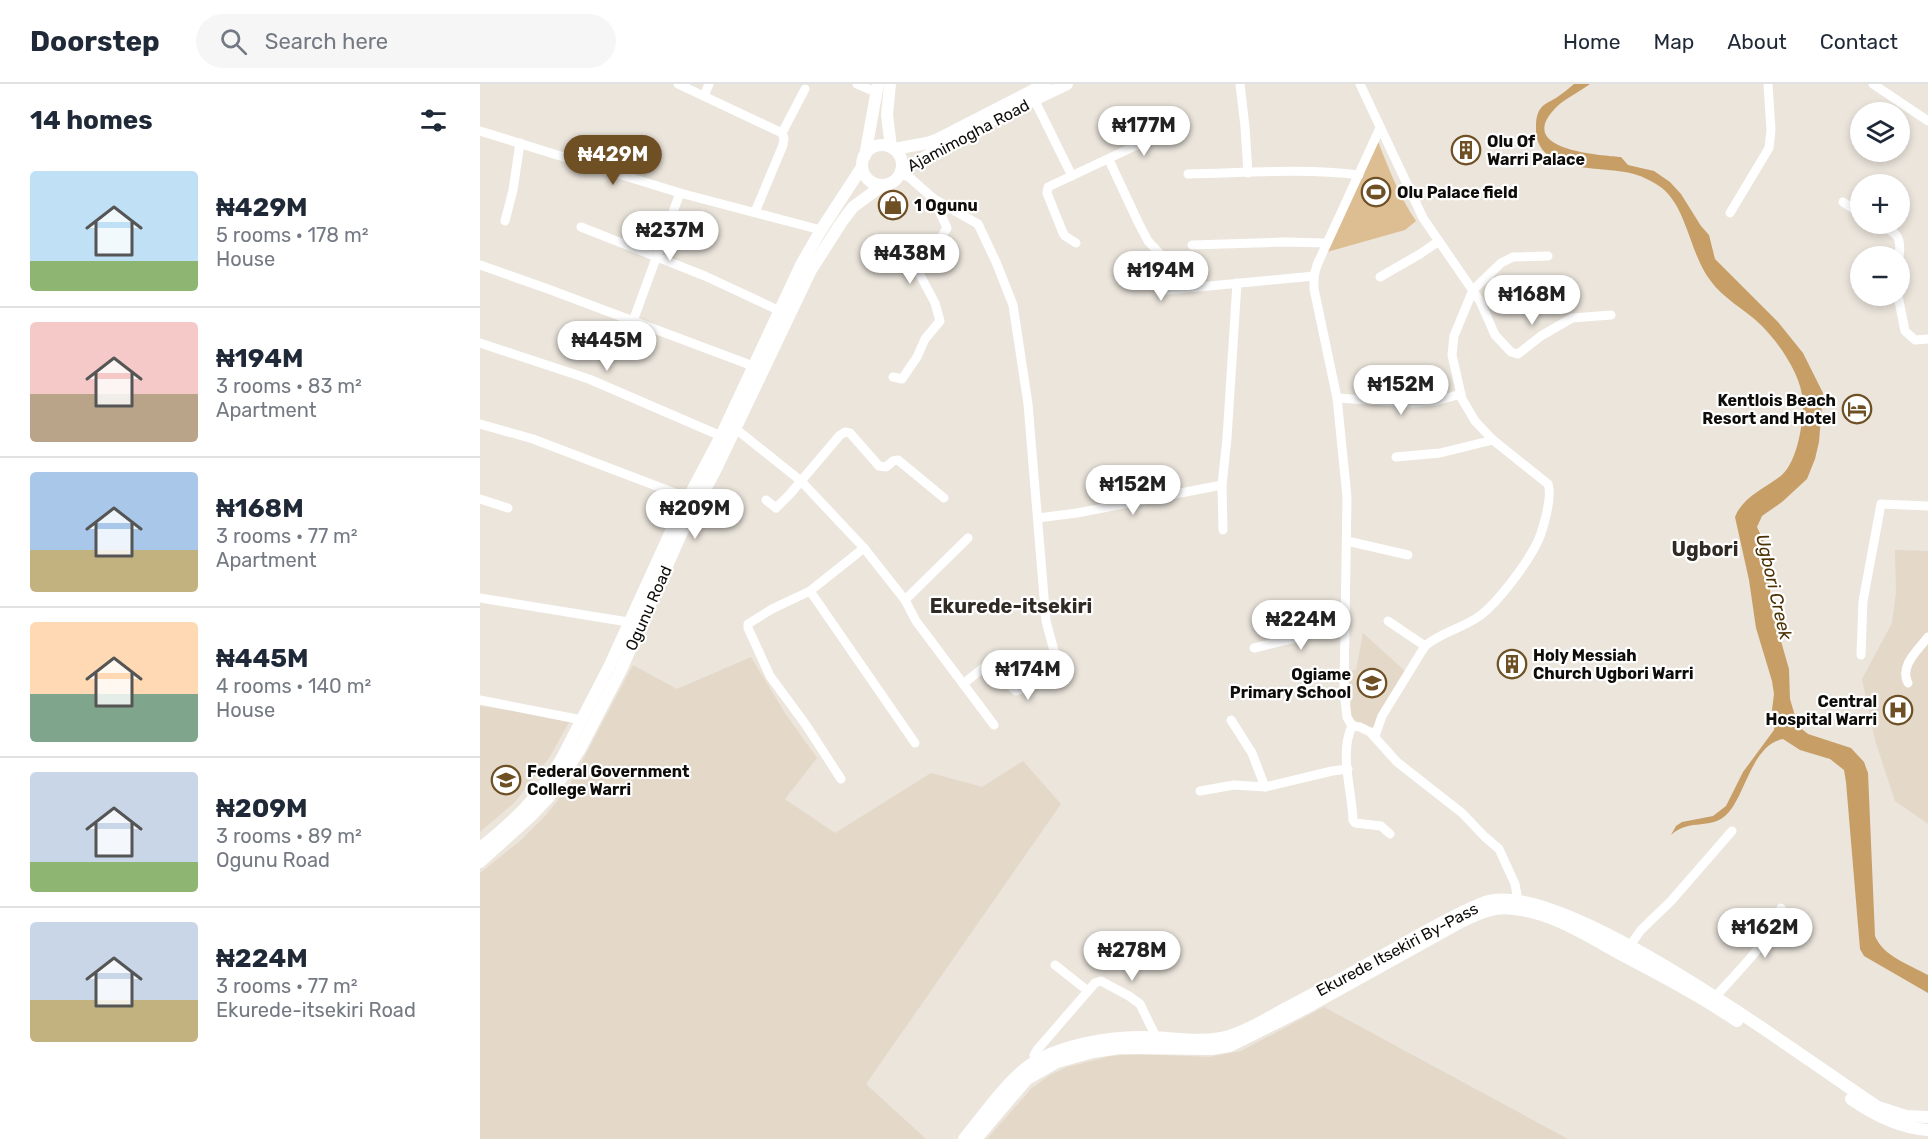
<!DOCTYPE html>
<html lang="en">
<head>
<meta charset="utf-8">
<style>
  body { margin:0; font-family:Rubik,sans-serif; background:#f6f6f7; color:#1f2937; height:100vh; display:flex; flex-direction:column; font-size:22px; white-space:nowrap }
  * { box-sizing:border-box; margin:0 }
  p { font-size:20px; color:#747a83 }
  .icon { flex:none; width:33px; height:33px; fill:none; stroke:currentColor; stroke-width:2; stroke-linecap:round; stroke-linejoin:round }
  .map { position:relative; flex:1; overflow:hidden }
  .drawer { display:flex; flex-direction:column; background:#fff; width:480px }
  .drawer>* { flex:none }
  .tools { position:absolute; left:1370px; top:18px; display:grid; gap:12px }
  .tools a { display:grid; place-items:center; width:60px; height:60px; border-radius:50%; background:#fff; box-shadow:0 3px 9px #0003; font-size:30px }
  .price { position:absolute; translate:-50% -51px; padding:0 14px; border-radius:21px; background:#fff; color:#222; font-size:20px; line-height:39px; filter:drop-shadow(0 2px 3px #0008) }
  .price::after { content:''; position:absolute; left:50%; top:36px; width:18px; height:14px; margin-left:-9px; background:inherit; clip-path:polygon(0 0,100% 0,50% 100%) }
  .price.active { background:#6e5024; color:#fff }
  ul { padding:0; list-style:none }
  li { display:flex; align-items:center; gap:18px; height:150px; padding:0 30px }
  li+li { border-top:2px solid #e0e1e3 }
  li span { display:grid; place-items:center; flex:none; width:168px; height:120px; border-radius:6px; color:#555 }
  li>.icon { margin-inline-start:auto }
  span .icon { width:72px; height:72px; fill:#fffc; stroke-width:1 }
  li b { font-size:26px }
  h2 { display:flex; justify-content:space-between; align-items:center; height:72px; padding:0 30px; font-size:26px }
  header { display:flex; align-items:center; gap:36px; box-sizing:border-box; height:84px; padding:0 30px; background:#fff; border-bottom:2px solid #e0e1e3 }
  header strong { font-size:28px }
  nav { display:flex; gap:33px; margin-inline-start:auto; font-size:21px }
  .search { width:420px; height:54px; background:#f6f6f7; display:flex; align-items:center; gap:15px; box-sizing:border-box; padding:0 21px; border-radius:33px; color:#747a83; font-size:22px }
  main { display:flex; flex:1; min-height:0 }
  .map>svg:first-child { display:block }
  .built { fill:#e4d8c9 }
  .green { fill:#ddbd92 }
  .water { fill:#c79e66 }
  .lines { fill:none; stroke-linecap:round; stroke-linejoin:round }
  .minor { stroke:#fff; stroke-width:9 }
  .major { stroke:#fff; stroke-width:12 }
  .labels { text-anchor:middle; stroke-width:4.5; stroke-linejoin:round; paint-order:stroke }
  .street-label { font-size:16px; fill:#0f0d0a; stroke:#fff }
  .poi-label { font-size:16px; font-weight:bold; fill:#0f0d0a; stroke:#fff; text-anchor:start }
  .water-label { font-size:18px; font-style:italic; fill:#4b3000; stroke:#fff }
  .quarter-label { font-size:20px; font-weight:bold; fill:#302b25; stroke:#fff }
</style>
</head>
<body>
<header>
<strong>Doorstep</strong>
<div class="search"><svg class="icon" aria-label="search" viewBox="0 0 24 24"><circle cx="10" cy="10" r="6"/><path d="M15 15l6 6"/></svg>Search here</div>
<nav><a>Home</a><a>Map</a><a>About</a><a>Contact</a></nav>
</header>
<main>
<section class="drawer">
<h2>14 homes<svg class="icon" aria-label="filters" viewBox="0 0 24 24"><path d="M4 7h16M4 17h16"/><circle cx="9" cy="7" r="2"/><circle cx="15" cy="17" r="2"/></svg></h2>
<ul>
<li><span style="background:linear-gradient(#bfe0f5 75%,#8fb573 0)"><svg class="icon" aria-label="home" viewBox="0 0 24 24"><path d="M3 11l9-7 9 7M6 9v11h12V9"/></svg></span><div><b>₦429M</b><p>5 rooms · 178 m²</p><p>House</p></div></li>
<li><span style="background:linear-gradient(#f6c9c9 60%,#b9a48a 0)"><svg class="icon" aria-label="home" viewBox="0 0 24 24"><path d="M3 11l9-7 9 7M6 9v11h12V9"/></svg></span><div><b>₦194M</b><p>3 rooms · 83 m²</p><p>Apartment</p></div></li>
<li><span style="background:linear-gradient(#a9c7e8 65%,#c2b280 0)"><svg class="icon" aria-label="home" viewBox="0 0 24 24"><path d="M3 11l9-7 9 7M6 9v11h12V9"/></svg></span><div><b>₦168M</b><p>3 rooms · 77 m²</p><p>Apartment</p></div></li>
<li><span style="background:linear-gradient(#ffd9b3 60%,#7fa58c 0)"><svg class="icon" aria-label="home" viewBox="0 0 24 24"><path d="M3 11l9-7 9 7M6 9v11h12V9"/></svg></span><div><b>₦445M</b><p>4 rooms · 140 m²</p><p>House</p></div></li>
<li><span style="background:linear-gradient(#c9d6e8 75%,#8fb573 0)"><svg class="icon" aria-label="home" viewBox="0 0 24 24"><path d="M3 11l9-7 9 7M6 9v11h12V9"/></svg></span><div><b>₦209M</b><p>3 rooms · 89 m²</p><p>Ogunu Road</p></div></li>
<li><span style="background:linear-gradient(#c9d6e8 65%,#c2b280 0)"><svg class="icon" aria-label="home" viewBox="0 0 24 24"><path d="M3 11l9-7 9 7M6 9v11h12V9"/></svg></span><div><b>₦224M</b><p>3 rooms · 77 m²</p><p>Ekurede-itsekiri Road</p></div></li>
</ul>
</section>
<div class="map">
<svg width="1448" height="1055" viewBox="0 0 1448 1055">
  <rect width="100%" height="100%" fill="#ebe5dc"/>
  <g class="built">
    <polygon points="1415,466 1448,467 1448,740 1415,717 1395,656 1382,595 1412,539 1416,509"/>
    <polygon points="883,549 926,588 896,642 889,644 868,632 873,609 865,606 864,591 869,587 876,586"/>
    <polygon points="271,573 305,629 337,674 305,715 355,749 451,689 502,703 543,677 581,720 386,1000 446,1055 0,1055 0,789 40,757 66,731 89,702 153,581 197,605"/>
    <polygon points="0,622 91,635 69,674 35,718 0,748"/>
    <polygon points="844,923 1088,1055 507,1055 552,1004 570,991 587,983 631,972 658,970 729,973 761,967"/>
  </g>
  <path class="green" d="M897,55C908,83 919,112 936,137L925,146L847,168Z"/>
  <path class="water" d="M1094,0H1110C1098,9 1081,16 1072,28C1039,67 1122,71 1141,73L1148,81L1174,87L1190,98L1201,110L1221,142L1229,151L1235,175L1298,238L1323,269L1343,309L1339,358L1335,375L1327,395L1302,418L1282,432L1277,443L1286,462L1292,526L1309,585L1310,615L1318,642L1328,650L1371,664L1384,678L1388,689L1395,852C1403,872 1430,881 1448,891V909L1384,872L1380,865L1366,698L1364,686L1350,675L1320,666L1303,655C1273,660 1266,708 1249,728C1232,748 1210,733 1191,751L1196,742L1202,738L1233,732L1246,722L1263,688L1294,646L1295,640L1292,626L1294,610L1292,597L1276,544L1269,496L1255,433C1262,414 1283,405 1298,394C1317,382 1323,341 1323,319C1322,292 1300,260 1281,241C1265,225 1243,215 1230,196C1210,170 1207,124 1182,104C1174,98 1164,93 1154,90C1125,81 1056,92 1056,45C1056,38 1056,30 1061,24C1065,19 1071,17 1076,14C1082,10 1088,5 1094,0Z"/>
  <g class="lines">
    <g class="minor">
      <polyline points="198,0 302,49 304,54 303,61 275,128"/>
      <polyline points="377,0 396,8"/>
      <polyline points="760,0 765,43 768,89"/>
      <polyline points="880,0 943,134 1000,217 1015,251 1031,268 1038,270 1061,252 1092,234 1131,231"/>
      <polyline points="1393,0 1448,37"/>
      <polyline points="224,12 229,0"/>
      <polyline points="554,15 592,92"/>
      <polyline points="0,47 200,109 341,146"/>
      <polyline points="302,49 325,5"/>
      <polyline points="629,76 659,140 668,157 683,173 684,202 687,206 834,192"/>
      <polyline points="420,90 429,93 454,115 498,140 516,178 533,221 548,320 566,537 581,593 558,598 536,607 508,580 483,600"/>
      <path d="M708,90C765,89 822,84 879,91"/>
      <polyline points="1363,118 1380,129"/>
      <polyline points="1250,129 1289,64 1291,46 1288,0"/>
      <polyline points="25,137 33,106 40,59"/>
      <path d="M1399,140C1417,149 1422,152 1419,173"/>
      <polyline points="101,143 225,192 300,227"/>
      <polyline points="596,159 585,152 583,149 567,109 568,103 687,47"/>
      <polyline points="712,161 804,158 847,159"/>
      <polyline points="0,181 68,205 273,282"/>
      <polyline points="900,193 940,170 959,157"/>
      <polyline points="1418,212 1425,247 1435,256 1448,255"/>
      <polyline points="153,237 200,109"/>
      <polyline points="0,259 109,295 241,352"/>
      <polyline points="413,293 422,295 437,273 445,255 460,237 455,219 439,189 467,144 454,115"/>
      <polyline points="857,314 933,319 956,317 981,310"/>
      <polyline points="0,340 53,355 208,414"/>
      <polyline points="256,345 321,397 384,464 425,516 436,537 514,641"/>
      <polyline points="916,373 960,369 1013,356"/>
      <polyline points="0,415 28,424"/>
      <polyline points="286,416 296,424 310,410 360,351 365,348 370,349 399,382 406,383 413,377 418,376 464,414"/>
      <polyline points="558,434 597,429 742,401"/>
      <polyline points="743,446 742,401 747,354 757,199"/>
      <polyline points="867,457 928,471"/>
      <polyline points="330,507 435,659"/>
      <polyline points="0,514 148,538"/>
      <polyline points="425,516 488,454"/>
      <polyline points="908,537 945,562"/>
      <polyline points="774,564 824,552 847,544 864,543"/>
      <polyline points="1381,571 1383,517 1401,420 1448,422"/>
      <path d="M1428,599C1419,582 1438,566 1448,553"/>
      <polyline points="0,616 102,636"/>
      <polyline points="751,636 772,669 785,703"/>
      <polyline points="872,642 867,633 864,607 867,413 857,314 834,205 834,192 837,181 900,44"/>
      <polyline points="872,642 880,643 890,648 917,678 982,729 1005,753 1019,765 1035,800 1039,822"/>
      <path d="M872,642C859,670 872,706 873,736L875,739L901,742L910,750"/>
      <path d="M895,652L902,632L945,562C961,548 984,544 1001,531C1019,517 1044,483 1055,463C1062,451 1073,413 1068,400L1013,356L995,337L982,315L972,271L974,252L993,206L1021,179L1033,173L1068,172"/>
      <polyline points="361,695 326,641 290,592 268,544 268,540 292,525 330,507 384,464"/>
      <polyline points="720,707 754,701 785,703 852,687 868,685"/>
      <polyline points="1149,863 1161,846 1191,817 1252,747"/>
      <polyline points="575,881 608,907"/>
      <path d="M1236,912C1252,894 1300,846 1301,824"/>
      <polyline points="558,976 554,971 557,966 615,899 621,897 649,912 660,920 676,953"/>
    </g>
    <g class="major">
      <polyline points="410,0 407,31 411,63"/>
      <circle cx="402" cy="81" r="20"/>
      <polyline points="414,65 447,59 456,56 565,0"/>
      <polyline points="385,72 398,0"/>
      <polyline points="421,87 498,43 587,0"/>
      <path d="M0,764C33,739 62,710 82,674L130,581L193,443L241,352L321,181L341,146L382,83"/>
      <polyline points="0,778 52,731 69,713 100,665 141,586 201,450 235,387 331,186 361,139 373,123 403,101"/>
      <path d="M1371,1015C1394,1031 1419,1044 1448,1046"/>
      <path d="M484,1055C502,1033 527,997 550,981C578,961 632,952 666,953C693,953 723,960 749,952C769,946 788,934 806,924C845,904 883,883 921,861C948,846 976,829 1005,818C1082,791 1328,978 1398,1023L1426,1032L1448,1033"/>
      <path d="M496,1055L547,995L577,978L613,968L640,964L731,965L750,962L824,925L981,838C998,830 1014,822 1034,825C1073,829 1109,853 1142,871C1182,892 1220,912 1257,937"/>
    </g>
  </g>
  <defs>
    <g id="building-ring" transform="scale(1.5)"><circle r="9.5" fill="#fff" stroke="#6e5024" stroke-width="1.5"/><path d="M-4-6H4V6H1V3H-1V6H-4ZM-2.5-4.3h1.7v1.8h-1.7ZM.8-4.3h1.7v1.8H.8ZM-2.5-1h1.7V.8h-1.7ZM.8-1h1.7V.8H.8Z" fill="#6e5024"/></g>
    <g id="stadium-ring" transform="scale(1.5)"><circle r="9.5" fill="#fff" stroke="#6e5024" stroke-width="1.5"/><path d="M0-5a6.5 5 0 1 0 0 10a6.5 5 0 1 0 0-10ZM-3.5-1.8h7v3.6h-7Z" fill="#6e5024"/></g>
    <g id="shop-ring" transform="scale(1.5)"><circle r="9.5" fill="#fff" stroke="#6e5024" stroke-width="1.5"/><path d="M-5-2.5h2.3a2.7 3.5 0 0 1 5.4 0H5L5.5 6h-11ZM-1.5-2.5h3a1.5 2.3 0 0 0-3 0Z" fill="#6e5024"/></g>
    <g id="hotel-ring" transform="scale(1.5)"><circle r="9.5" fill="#fff" stroke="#6e5024" stroke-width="1.5"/><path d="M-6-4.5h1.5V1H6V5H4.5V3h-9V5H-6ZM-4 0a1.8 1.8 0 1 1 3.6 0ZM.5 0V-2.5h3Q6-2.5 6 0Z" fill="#6e5024"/></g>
    <g id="school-ring" transform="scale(1.5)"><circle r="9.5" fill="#fff" stroke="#6e5024" stroke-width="1.5"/><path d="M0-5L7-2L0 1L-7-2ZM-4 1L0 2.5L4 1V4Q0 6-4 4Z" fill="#6e5024"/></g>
    <g id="hospital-ring" transform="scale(1.5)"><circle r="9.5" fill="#fff" stroke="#6e5024" stroke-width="1.5"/><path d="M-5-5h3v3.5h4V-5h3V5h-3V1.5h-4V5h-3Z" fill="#6e5024"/></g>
    <g id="university-ring" transform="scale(1.5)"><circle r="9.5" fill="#fff" stroke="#6e5024" stroke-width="1.5"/><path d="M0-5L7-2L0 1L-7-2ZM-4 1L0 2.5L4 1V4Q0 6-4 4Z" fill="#6e5024"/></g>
  </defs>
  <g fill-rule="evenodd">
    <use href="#building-ring" x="986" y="66"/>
    <use href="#stadium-ring" x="896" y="108"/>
    <use href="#shop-ring" x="413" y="121"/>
    <use href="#hotel-ring" x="1377" y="325"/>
    <use href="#building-ring" x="1032" y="580"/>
    <use href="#school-ring" x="892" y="599"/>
    <use href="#hospital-ring" x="1418" y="626"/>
    <use href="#university-ring" x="26" y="696"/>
  </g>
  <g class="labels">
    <g class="street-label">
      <text transform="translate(488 51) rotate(-28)" y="6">Ajamimogha Road</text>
      <text transform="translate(168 524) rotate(-66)" y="6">Ogunu Road</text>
      <text transform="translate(917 865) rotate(-28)" y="6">Ekurede Itsekiri By-Pass</text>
    </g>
    <g class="poi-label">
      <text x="1007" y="63">Olu Of<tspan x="1007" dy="18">Warri Palace</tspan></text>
      <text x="917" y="114">Olu Palace field</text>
      <text x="434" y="127">1 Ogunu</text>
      <text x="1356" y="322" text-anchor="end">Kentlois Beach<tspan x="1356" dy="18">Resort and Hotel</tspan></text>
      <text x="1053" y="577">Holy Messiah<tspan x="1053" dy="18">Church Ugbori Warri</tspan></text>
      <text x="871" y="596" text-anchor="end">Ogiame<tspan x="871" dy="18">Primary School</tspan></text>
      <text x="1397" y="623" text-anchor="end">Central<tspan x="1397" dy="18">Hospital Warri</tspan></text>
      <text x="47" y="693">Federal Government<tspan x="47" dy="18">College Warri</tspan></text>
    </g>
    <g class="water-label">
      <text transform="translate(1294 503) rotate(77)" y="6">Ugbori Creek</text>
    </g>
    <g class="quarter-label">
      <text x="1225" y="472">Ugbori</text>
      <text x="531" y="529">Ekurede-itsekiri</text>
    </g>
  </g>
</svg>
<div class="tools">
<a><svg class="icon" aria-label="layers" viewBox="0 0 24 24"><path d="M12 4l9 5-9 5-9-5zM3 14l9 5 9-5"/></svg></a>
<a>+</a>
<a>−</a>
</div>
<b class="price" style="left:664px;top:73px">₦177M</b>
<b class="price active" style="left:133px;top:102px">₦429M</b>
<b class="price" style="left:190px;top:178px">₦237M</b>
<b class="price" style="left:430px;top:201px">₦438M</b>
<b class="price" style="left:681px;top:218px">₦194M</b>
<b class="price" style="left:1052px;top:242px">₦168M</b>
<b class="price" style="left:127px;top:288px">₦445M</b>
<b class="price" style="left:921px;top:332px">₦152M</b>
<b class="price" style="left:653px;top:432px">₦152M</b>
<b class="price" style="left:215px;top:456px">₦209M</b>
<b class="price" style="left:821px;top:567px">₦224M</b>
<b class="price" style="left:548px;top:617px">₦174M</b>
<b class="price" style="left:1285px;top:875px">₦162M</b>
<b class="price" style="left:652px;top:898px">₦278M</b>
</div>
</main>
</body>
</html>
